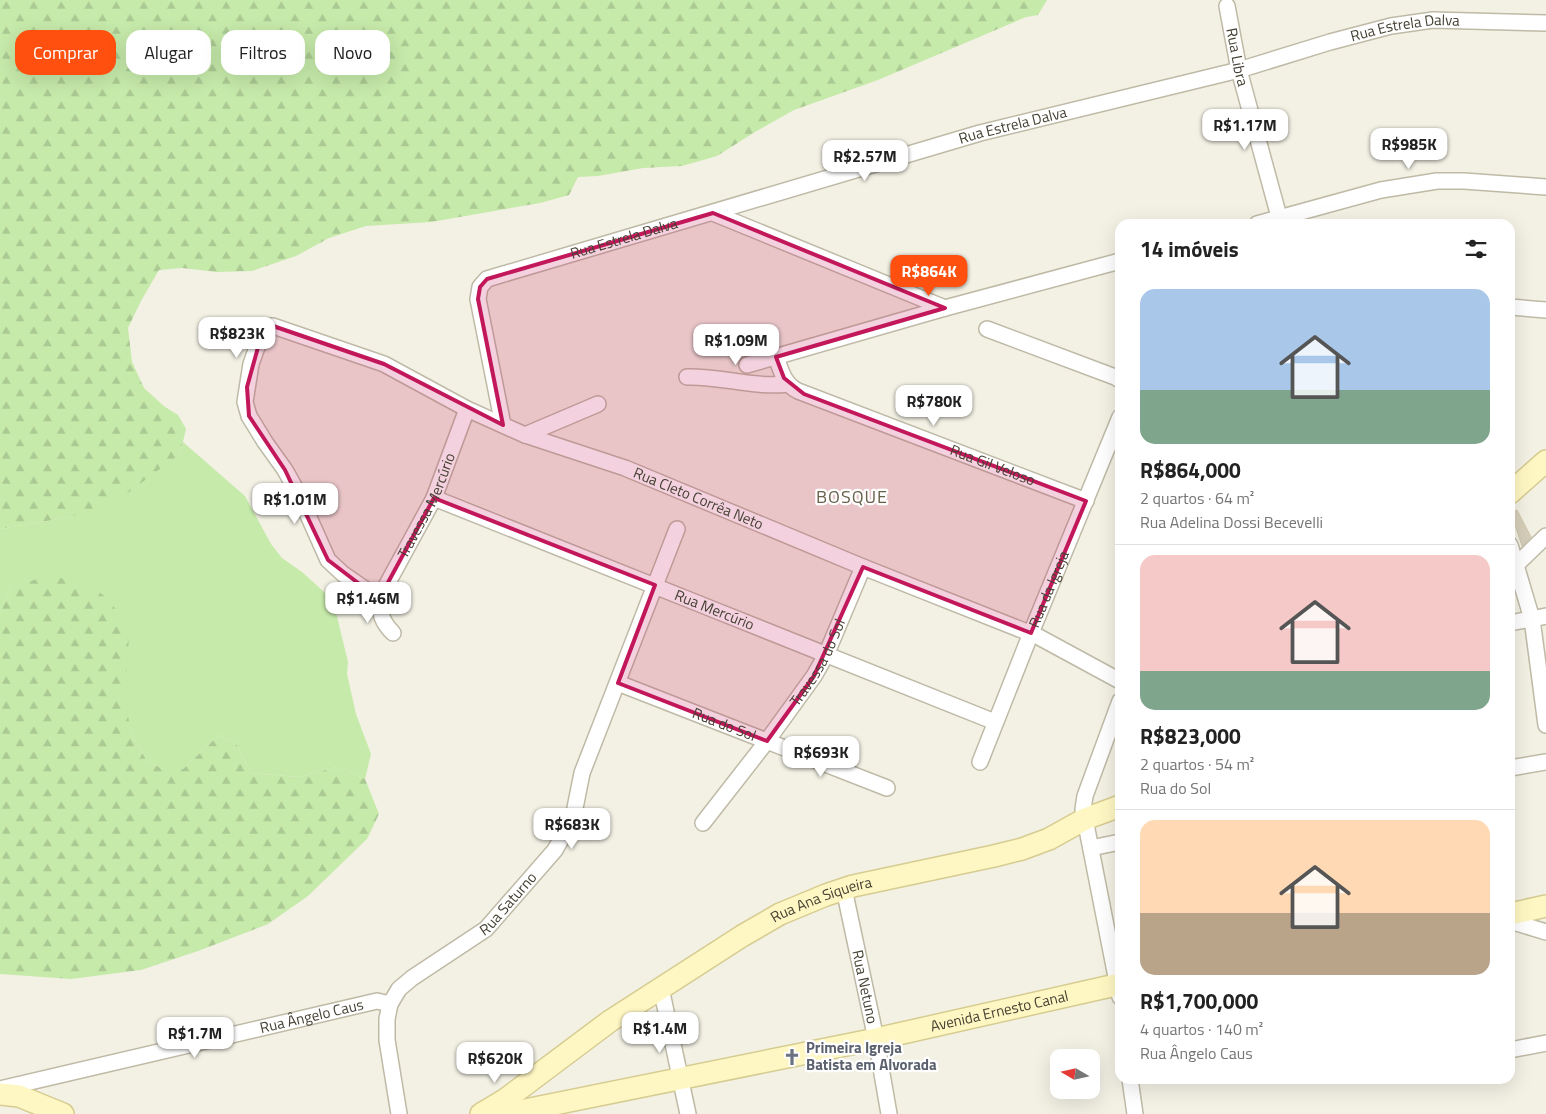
<!DOCTYPE html>
<html lang="pt">
<head>
<meta charset="utf-8">
<style>
  body { margin:0; font-family:"Titillium Web",sans-serif; background:#f2f2f2; color:#222; height:100vh; display:flex; flex-direction:column; font-size:19px; white-space:nowrap }
  * { box-sizing:border-box; margin:0 }
  p { font-size:16px; color:#767676 }
  .icon { flex:none; width:28px; height:28px; fill:none; stroke:currentColor; stroke-width:2; stroke-linecap:round; stroke-linejoin:round }
  .map { position:relative; flex:1; overflow:hidden }
  .sheet { position:absolute; left:1115px; top:219px; width:400px; height:865px; display:flex; flex-direction:column; background:#fff; border-radius:15px; box-shadow:0 5px 20px #0002 }
  .sheet>* { flex:none }
  .banner { position:absolute; left:15px; top:30px; width:475px; height:45px; display:flex; gap:10px }
  .needle { width:32px; rotate:279deg }
  .tools { position:absolute; left:1050px; top:1049px; display:grid; gap:10px }
  .tools a { display:grid; place-items:center; width:50px; height:50px; border-radius:10px; background:#fff; box-shadow:0 5px 20px #0002; font-size:25px }
  .price { position:absolute; translate:-50% -42px; padding:0 11px; border-radius:10px; background:#fff; color:#222; font-size:16px; line-height:32px; filter:drop-shadow(0 1px 2px #0008) }
  .price::after { content:''; position:absolute; left:50%; top:30px; width:15px; height:11px; margin-left:-8px; background:inherit; clip-path:polygon(0 0,100% 0,50% 100%) }
  .price.on { background:#ff5010; color:#fff }
  ul { padding:0; list-style:none }
  li { display:grid; align-content:center; gap:10px; height:265px; padding:0 25px }
  li+li { border-top:1px solid #e0e0e0 }
  li span { display:grid; place-items:center; height:155px; border-radius:15px; color:#555 }
  li>.icon { margin-inline-start:auto }
  span .icon { width:90px; height:90px; fill:#fffc; stroke-width:1 }
  li b { font-size:21px }
  h2 { display:flex; justify-content:space-between; align-items:center; height:60px; padding:0 25px; font-size:21px }
  .chip { padding:0 18px; border-radius:15px; background:#fff; box-shadow:0 5px 20px #0002; font-size:18px; line-height:45px }
  .chip.on { background:#ff5010; color:#fff }
  .map>svg:first-child { display:block }
  .grass { fill:#c6eaaa }
  .forest { fill:url(#forest-firs) }
  .building { fill:#d6ceb9; stroke:#d1c7ac }
  .lines { fill:none; stroke-linecap:round; stroke-linejoin:round }
  .street-casing { stroke:#bfbaa6; stroke-width:18 }
  .secondary-casing { stroke:#d6cc91; stroke-width:24 }
  .street { stroke:#fff; stroke-width:15 }
  .secondary { stroke:#fff7c3; stroke-width:21 }
  .marked { fill:#c2185b; fill-opacity:0.2; stroke:#c2185b; stroke-width:4; stroke-linejoin:round }
  .labels { text-anchor:middle; stroke-width:4.5; stroke-linejoin:round; paint-order:stroke }
  .street-label { font-size:15px; fill:#464134; stroke:#fff }
  .worship-label { font-size:15px; font-weight:bold; fill:#5b616d; stroke:#fff; text-anchor:start }
  .quarter-label { font-size:18px; letter-spacing:1px; fill:#69604a; stroke:#fff }
</style>
</head>
<body>
<div class="map">
<svg width="1546" height="1114" viewBox="0 0 1546 1114">
  <defs>
    <pattern id="forest-firs" width="22" height="20" patternUnits="userSpaceOnUse" patternTransform="scale(1.25)"><rect width="22" height="20" fill="#c6eaaa"/><path d="M5 1l3.5 6h-7zM16 11l3.5 6h-7z" fill="#abca93"/></pattern>
  </defs>
  <rect width="100%" height="100%" fill="#f3f1e4"/>
  <polygon class="grass" points="183,442 245,496 271,544 282,558 302,572 333,600 348,662 347,674 356,714 371,754 365,779 337,767 299,777 251,773 236,743 219,735 183,769 163,769 147,761 132,735 125,707 126,682 11,587 0,613 0,529 70,517 180,454"/>
  <g class="forest">
    <polygon points="0,0 1047,0 1038,15 1026,17 878,80 794,110 755,132 717,156 682,166 643,168 598,176 578,177 569,195 540,203 431,222 366,226 329,238 296,256 252,271 217,272 182,268 159,270 141,301 128,328 132,362 144,388 165,407 178,415 186,429 180,454 121,498 70,517 0,529"/>
    <polygon points="69,578 93,587 108,599 120,615 129,637 126,682 126,707 132,735 147,761 163,769 183,769 219,735 236,743 251,773 299,777 337,767 365,779 379,814 367,839 308,896 268,924 198,951 141,970 71,979 0,974 0,613 11,587 37,579"/>
  </g>
  <polygon class="building" points="1517,510 1531,537 1522,546 1511,513"/>
  <g class="lines">
    <g class="street-casing">
      <g id="street">
        <path id="s1" d="M1227,6L1239,70L1281,224"/>
        <polyline points="713,213 945,308"/>
        <polyline points="1257,224 1381,190 1437,181 1464,181 1546,187"/>
        <polyline points="1510,307 1546,310"/>
        <polyline points="987,329 1115,377 1120,380"/>
        <path id="s2" d="M776,357C781,371 784,384 798,391L1086,501"/>
        <polyline points="747,365 945,308 1120,261"/>
        <path d="M687,377C721,376 754,388 788,384"/>
        <path id="s3" d="M503,425L478,299L480,287L487,279L980,133L1239,70L1330,42L1391,26L1433,20L1546,23"/>
        <polyline points="525,435 598,404"/>
        <path id="s4" d="M434,498C621,572 808,648 995,722"/>
        <polyline points="1510,545 1532,619 1546,725"/>
        <polyline points="1515,566 1546,536"/>
        <path id="s5" d="M379,599L343,574L328,560L299,495L285,470L265,442L249,416L245,402L251,364L262,333L267,327L273,326L384,364L467,409L525,435L625,468L863,567L1037,636L1120,681"/>
        <path id="s6" d="M379,599L434,498L467,409"/>
        <path d="M379,599C380,614 382,622 393,633"/>
        <polyline points="1510,623 1546,616"/>
        <path id="s7" d="M618,683L887,788"/>
        <polyline points="1120,701 1085,796 1083,809 1120,997"/>
        <path id="s8" d="M980,762L1031,633L1120,417"/>
        <polyline points="1510,768 1546,762"/>
        <path id="s9" d="M703,823L767,741L814,676L826,655L863,567"/>
        <polyline points="1091,848 1120,842"/>
        <path id="s10" d="M844,889L876,1039L889,1114"/>
        <polyline points="1510,921 1546,932"/>
        <polyline points="661,988 688,1114"/>
        <polyline points="1510,1050 1546,1043"/>
        <polyline points="1130,1079 1135,1114"/>
        <path id="s11" d="M0,1089L377,1001L390,1004"/>
        <path id="s12" d="M399,1114L387,1040V1019L390,1004L399,989L412,978L486,929L555,850L573,818L582,773L677,529"/>
      </g>
    </g>
    <g class="secondary-casing">
      <g id="secondary">
        <polyline points="1510,493 1546,461"/>
        <polyline points="1510,914 1546,906"/>
        <polyline points="0,1094 19,1096 63,1114"/>
        <path id="s13" d="M481,1114L506,1099L610,1021L742,936L780,914L826,895L853,886L994,856L1022,849L1049,839L1085,819L1120,806"/>
        <path id="s14" d="M505,1114L876,1039L1120,984"/>
      </g>
    </g>
    <use href="#street" class="street"/>
    <use href="#secondary" class="secondary"/>
  </g>
  <path class="marked" d="M713,213L945,308L776,357L784,378L804,394L1086,501L1031,633L863,567L814,676L767,741L618,683L655,585L434,498L379,599L328,560L285,470L249,416L247,387L262,333L273,326L384,364L503,425L478,299L480,287L487,279Z"/>
  <defs>
    <g id="church-bare" transform="scale(1.35)"><path d="M-1.2-6h2.4v3.5h3.3v2.4h-3.3V6h-2.4V-.1h-3.3v-2.4h3.3Z" fill="#6b7280" stroke="#fff" stroke-width="2.5" paint-order="stroke"/></g>
  </defs>
  <g fill-rule="evenodd">
    <use href="#church-bare" x="792" y="1057"/>
  </g>
  <g class="labels">
    <g class="street-label">
      <text dy="5" stroke="none"><textPath href="#s3" startOffset="1104">Rua Estrela Dalva</textPath></text>
      <text dy="5" stroke="none"><textPath href="#s1" startOffset="52">Rua Libra</textPath></text>
      <text dy="5" stroke="none"><textPath href="#s3" startOffset="699">Rua Estrela Dalva</textPath></text>
      <text dy="5" stroke="none"><textPath href="#s3" startOffset="294">Rua Estrela Dalva</textPath></text>
      <text dy="5" stroke="none"><textPath href="#s2" startOffset="250">Rua Gil Veloso</textPath></text>
      <text dy="5" stroke="none"><textPath href="#s5" startOffset="789">Rua Cleto Corrêa Neto</textPath></text>
      <text dy="5" stroke="none"><textPath href="#s6" startOffset="105">Travessa Mercúrio</textPath></text>
      <text dy="5" stroke="none"><textPath href="#s8" startOffset="186">Rua da Igreja</textPath></text>
      <text dy="5" stroke="none"><textPath href="#s4" startOffset="302">Rua Mercúrio</textPath></text>
      <text dy="5" stroke="none"><textPath href="#s9" startOffset="198">Travessa do Sol</textPath></text>
      <text dy="5" stroke="none"><textPath href="#s7" startOffset="114">Rua do Sol</textPath></text>
      <text dy="5" stroke="none"><textPath href="#s13" startOffset="404">Rua Ana Siqueira</textPath></text>
      <text dy="5" stroke="none"><textPath href="#s12" startOffset="268">Rua Saturno</textPath></text>
      <text dy="5" stroke="none"><textPath href="#s10" startOffset="100">Rua Netuno</textPath></text>
      <text dy="5" stroke="none"><textPath href="#s14" startOffset="505">Avenida Ernesto Canal</textPath></text>
      <text dy="5" stroke="none"><textPath href="#s11" startOffset="320">Rua Ângelo Caus</textPath></text>
    </g>
    <g class="worship-label">
      <text x="806" y="1053">Primeira Igreja<tspan x="806" dy="17">Batista em Alvorada</tspan></text>
    </g>
    <g class="quarter-label">
      <text x="852" y="503">BOSQUE</text>
    </g>
  </g>
</svg>
<div class="tools">
<a><svg class="needle" viewBox="-14 -14 28 28"><path d="M0-13l5 13h-10z" fill="#e53935"/><path d="M0 13l5-13h-10z" fill="#767676"/></svg></a>
</div>
<b class="price" style="left:1245px;top:151px">R$1.17M</b>
<b class="price" style="left:1409px;top:170px">R$985K</b>
<b class="price" style="left:865px;top:182px">R$2.57M</b>
<b class="price on" style="left:929px;top:297px">R$864K</b>
<b class="price" style="left:237px;top:359px">R$823K</b>
<b class="price" style="left:736px;top:366px">R$1.09M</b>
<b class="price" style="left:934px;top:427px">R$780K</b>
<b class="price" style="left:295px;top:525px">R$1.01M</b>
<b class="price" style="left:368px;top:624px">R$1.46M</b>
<b class="price" style="left:821px;top:778px">R$693K</b>
<b class="price" style="left:572px;top:850px">R$683K</b>
<b class="price" style="left:660px;top:1054px">R$1.4M</b>
<b class="price" style="left:195px;top:1059px">R$1.7M</b>
<b class="price" style="left:495px;top:1084px">R$620K</b>
<div class="banner">
<a class="chip on">Comprar</a>
<a class="chip">Alugar</a>
<a class="chip">Filtros</a>
<a class="chip">Novo</a>
</div>
<section class="sheet">
<h2>14 imóveis<svg class="icon" aria-label="filters" viewBox="0 0 24 24"><path d="M4 7h16M4 17h16"/><circle cx="9" cy="7" r="2"/><circle cx="15" cy="17" r="2"/></svg></h2>
<ul>
<li><span style="background:linear-gradient(#a9c7e8 65%,#7fa58c 0)"><svg class="icon" aria-label="home" viewBox="0 0 24 24"><path d="M3 11l9-7 9 7M6 9v11h12V9"/></svg></span><div><b>R$864,000</b><p>2 quartos · 64 m²</p><p>Rua Adelina Dossi Becevelli</p></div></li>
<li><span style="background:linear-gradient(#f6c9c9 75%,#7fa58c 0)"><svg class="icon" aria-label="home" viewBox="0 0 24 24"><path d="M3 11l9-7 9 7M6 9v11h12V9"/></svg></span><div><b>R$823,000</b><p>2 quartos · 54 m²</p><p>Rua do Sol</p></div></li>
<li><span style="background:linear-gradient(#ffd9b3 60%,#b9a48a 0)"><svg class="icon" aria-label="home" viewBox="0 0 24 24"><path d="M3 11l9-7 9 7M6 9v11h12V9"/></svg></span><div><b>R$1,700,000</b><p>4 quartos · 140 m²</p><p>Rua Ângelo Caus</p></div></li>
</ul>
</section>
</div>
</body>
</html>
